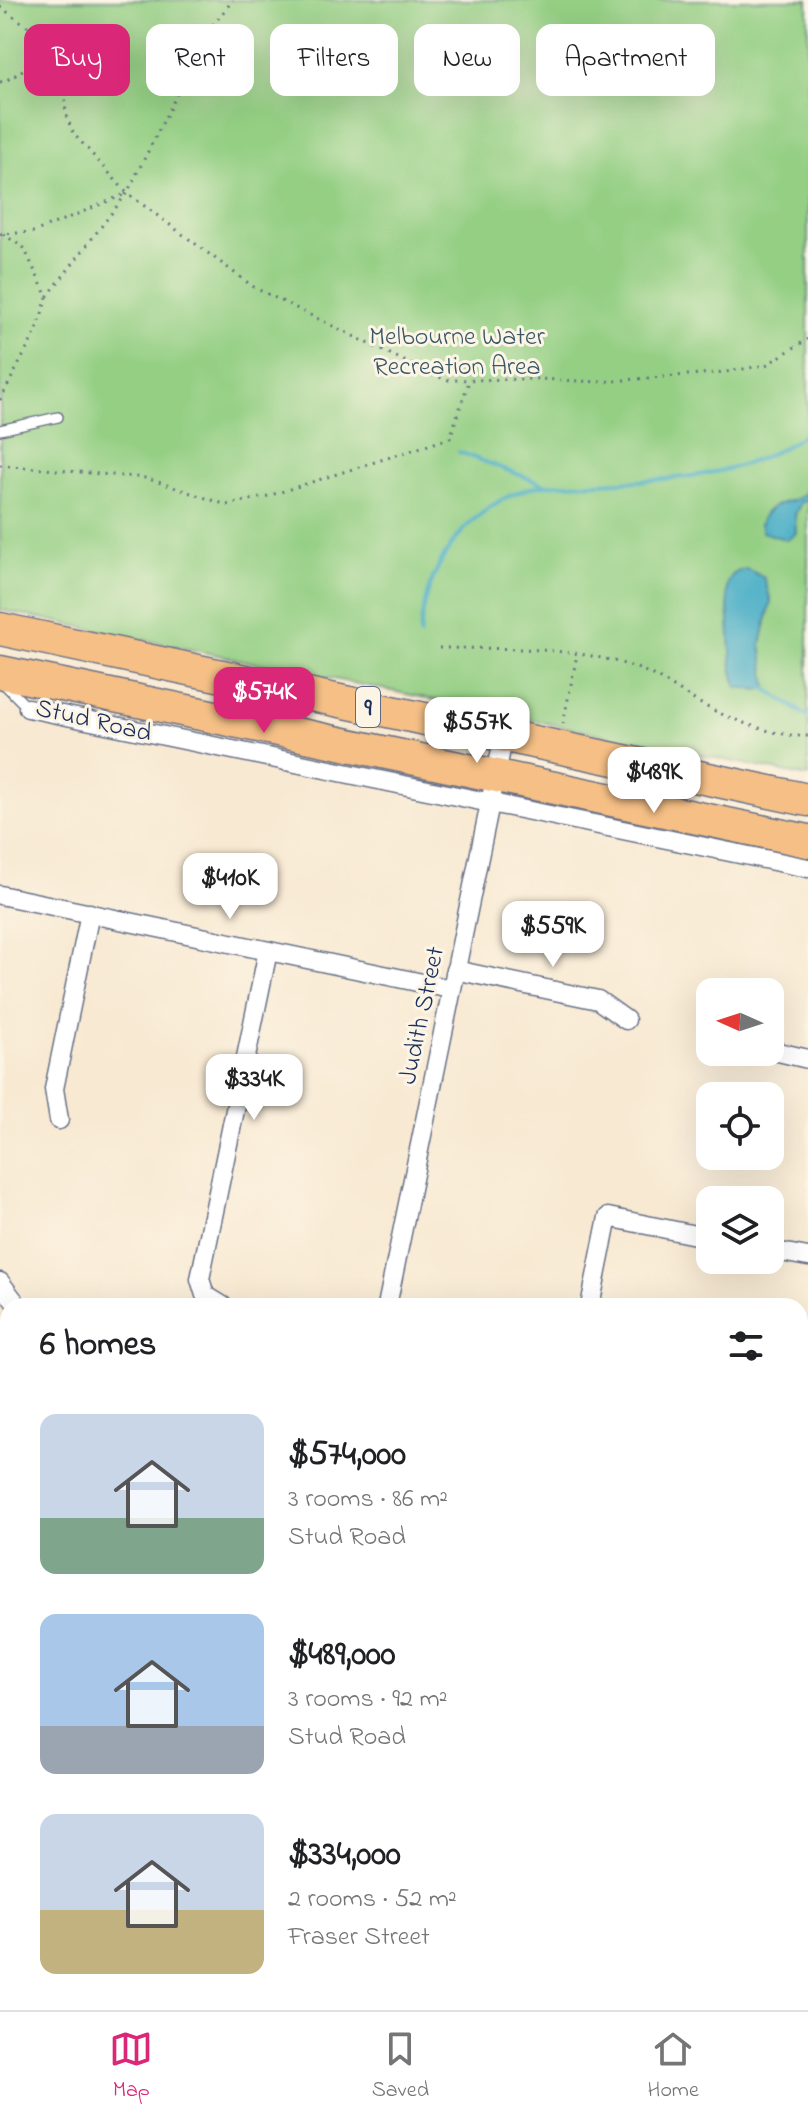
<!DOCTYPE html>
<html lang="en">
<head>
<meta charset="utf-8">
<style>
  body { margin:0; font-family:"Indie Flower",sans-serif; background:#f6f6f6; color:#202124; height:100vh; display:flex; flex-direction:column; font-size:30px; white-space:nowrap }
  * { box-sizing:border-box; margin:0 }
  p { font-size:26px; color:#757577 }
  .icon { flex:none; width:44px; height:44px; fill:none; stroke:currentColor; stroke-width:2; stroke-linecap:round; stroke-linejoin:round }
  .map { position:relative; flex:1; overflow:hidden }
  .panel { position:absolute; left:0px; top:1298px; width:808px; height:712px; display:flex; flex-direction:column; background:#fff; border-radius:24px 24px 0 0; box-shadow:0 8px 32px #0002 }
  .panel>* { flex:none }
  .guide { position:absolute; left:24px; top:24px; width:760px; height:72px; display:flex; gap:16px }
  .needle { width:52px; rotate:273deg }
  .tools { position:absolute; left:696px; top:978px; display:grid; gap:16px }
  .tools a { display:grid; place-items:center; width:88px; height:88px; border-radius:16px; background:#fff; box-shadow:0 8px 32px #0002; font-size:40px }
  .price { position:absolute; translate:-50% -68px; padding:0 18px; border-radius:16px; background:#fff; color:#222; font-size:26px; line-height:52px; filter:drop-shadow(0 2px 4px #0008) }
  .price::after { content:''; position:absolute; left:50%; top:48px; width:24px; height:18px; margin-left:-12px; background:inherit; clip-path:polygon(0 0,100% 0,50% 100%) }
  .price.current { background:#db2777; color:#fff }
  ul { padding:0; list-style:none }
  li { display:flex; align-items:center; gap:24px; height:200px; padding:0 40px }
  li span { display:grid; place-items:center; flex:none; width:224px; height:160px; border-radius:16px; color:#555 }
  li>.icon { margin-inline-start:auto }
  span .icon { width:96px; height:96px; fill:#fffc; stroke-width:1 }
  li b { font-size:34px }
  h2 { display:flex; justify-content:space-between; align-items:center; height:96px; padding:0 40px; font-size:34px }
  .pill { padding:0 28px; border-radius:16px; background:#fff; box-shadow:0 8px 32px #0002; font-size:28px; line-height:72px }
  .pill.current { background:#db2777; color:#fff }
  .menu { display:flex; justify-content:space-around; align-items:center; height:112px; border-top:2px solid #e0e0e0; background:#fff; font-size:22px; color:#757577 }
  .menu a { display:grid; justify-items:center; gap:4px }
  .menu .current { color:#db2777 }
  .map>svg:first-child { display:block }
  .green { fill:#94cf84; stroke:#587f71; stroke-width:2 }
  .water { fill:#46adc6; stroke:#306e92; stroke-width:2 }
  .lines { fill:none; stroke-linecap:round; stroke-linejoin:round }
  .stream { stroke:#46adc6; stroke-width:4 }
  .lane-casing { stroke:#687087; stroke-width:12 }
  .street-casing { stroke:#687087; stroke-width:21 }
  .highway-casing { stroke:#687087; stroke-width:35 }
  .path { stroke:#687087; stroke-width:3; stroke-dasharray:2 6; stroke-linecap:butt }
  .lane { stroke:#fff; stroke-width:9 }
  .street { stroke:#fff; stroke-width:18 }
  .highway { stroke:#f5bf86; stroke-width:32 }
  .labels { text-anchor:middle; stroke-width:6; stroke-linejoin:round; paint-order:stroke }
  .shield { fill:#fcf5e5; stroke:#5e6a86; stroke-width:2 }
  .shield-label { font-size:24px; font-weight:bold; fill:#1b2f5e }
  .park-label { font-size:26px; fill:#395768; stroke:#fcf5e5 }
  .street-label { font-size:26px; fill:#1b2f5e; stroke:#fcf5e5 }
</style>
</head>
<body>
<div class="map">
<svg width="808" height="2010" viewBox="0 0 808 2010">
  <rect width="100%" height="100%" fill="#fcf5e5"/>
  <filter id="ink" filterUnits="userSpaceOnUse"><feTurbulence type="fractalNoise" baseFrequency=".0125" numOctaves="2"/><feDisplacementMap in="SourceGraphic" scale="16" xChannelSelector="R" yChannelSelector="G"/><feConvolveMatrix kernelMatrix="1 2 1 2 8 2 1 2 1" color-interpolation-filters="sRGB"/></filter>
  <filter id="wash" filterUnits="userSpaceOnUse"><feTurbulence type="fractalNoise" baseFrequency=".006" numOctaves="4" result="noise"/><feDisplacementMap in="SourceGraphic" scale="32" xChannelSelector="R" yChannelSelector="G"/><feGaussianBlur stdDeviation="1.8" result="paint"/><feColorMatrix in="noise" values="0 0 0 0 0 0 0 0 0 0 0 0 0 0 0 0 0 1.4 0 .05"/><feComposite in="paint" operator="in"/></filter>
  <g filter="url(#wash)">
    <rect width="100%" height="100%" fill="#f8e9d2"/>
    <polygon class="green" points="0,0 808,0 808,777 0,610"/>
    <g class="water">
      <path d="M808,482V501L801,502L795,515L796,533L787,540L762,532L760,524C771,491 804,512 808,482Z"/>
      <path d="M748,569L764,578L771,601L761,644L767,686L759,690L737,687L732,667L727,588C729,575 736,570 748,569Z"/>
    </g>
    <g class="lines">
      <g class="stream">
        <polyline points="459,452 546,485"/>
        <path d="M420,635C424,571 462,512 524,490C546,482 574,484 597,483C668,480 749,478 808,431"/>
        <polyline points="764,687 808,717"/>
      </g>
    </g>
  </g>
  <g filter="url(#ink)">
    <g class="lines">
      <g class="lane-casing">
        <g id="lane">
          <polyline points="0,430 58,417"/>
          <polyline points="2,682 28,708"/>
        </g>
      </g>
      <g class="street-casing">
        <g id="street">
          <polyline points="28,708 808,868"/>
          <polyline points="0,895 451,989"/>
          <polyline points="455,970 598,1000 626,1020"/>
          <polyline points="778,1052 808,1059"/>
          <polyline points="59,1120 54,1089 90,913"/>
          <polyline points="770,1250 808,1257"/>
          <polyline points="0,1282 18,1306"/>
          <polyline points="223,1306 205,1295 200,1279 268,951"/>
          <polyline points="387,1306 504,735"/>
          <polyline points="590,1306 608,1217 710,1238"/>
          <polyline points="0,1460 8,1456"/>
          <polyline points="800,1553 808,1558"/>
          <polyline points="800,1616 808,1607"/>
          <polyline points="0,1735 8,1730"/>
          <polyline points="800,1844 808,1846"/>
          <polyline points="0,1987 8,1982"/>
          <polyline points="426,2002 464,2010"/>
          <polyline points="253,2010 254,2002"/>
          <polyline points="665,2010 667,2002"/>
        </g>
      </g>
      <g class="highway-casing">
        <g id="highway">
          <polyline points="0,629 808,800"/>
          <polyline points="0,672 808,841"/>
        </g>
      </g>
      <g class="path">
        <polyline points="0,7 33,30 53,52 63,72 66,115 73,133 127,193 255,288 435,376 449,380 540,379 599,382 726,372 766,365 808,339"/>
        <path d="M0,82C19,78 30,59 53,52"/>
        <polyline points="0,234 34,232 123,195"/>
        <polyline points="3,234 24,248 47,297 127,193 176,96 195,47 233,0"/>
        <polyline points="0,400 37,330 47,297"/>
        <polyline points="0,465 146,478 227,505 268,496 450,438 470,378"/>
        <path d="M439,648C507,649 580,645 644,671C665,680 683,694 703,705C732,720 775,737 808,736"/>
        <polyline points="563,724 577,655"/>
      </g>
      <use href="#lane" class="lane"/>
      <use href="#street" class="street"/>
      <use href="#highway" class="highway"/>
    </g>
  </g>
  <g class="labels">
    <rect class="shield" x="356" y="687" width="24" height="40" rx="6"/>
    <g class="shield-label">
      <text x="368" y="715">9</text>
    </g>
    <g class="park-label">
      <text x="457" y="344">Melbourne Water<tspan x="457" dy="30">Recreation Area</tspan></text>
    </g>
    <g class="street-label">
      <text transform="translate(94 719) rotate(13)" y="9">Stud Road</text>
      <text transform="translate(420 1015) rotate(-78)" y="9">Judith Street</text>
    </g>
  </g>
</svg>
<div class="tools">
<a><svg class="needle" viewBox="-14 -14 28 28"><path d="M0-13l5 13h-10z" fill="#e53935"/><path d="M0 13l5-13h-10z" fill="#757577"/></svg></a>
<a><svg class="icon" aria-label="locate" viewBox="0 0 24 24"><circle cx="12" cy="12" r="6"/><path d="M12 2v4M12 18v4M2 12h4M18 12h4"/></svg></a>
<a><svg class="icon" aria-label="layers" viewBox="0 0 24 24"><path d="M12 4l9 5-9 5-9-5zM3 14l9 5 9-5"/></svg></a>
</div>
<b class="price current" style="left:264px;top:735px">$574K</b>
<b class="price" style="left:477px;top:765px">$557K</b>
<b class="price" style="left:654px;top:815px">$489K</b>
<b class="price" style="left:230px;top:921px">$410K</b>
<b class="price" style="left:553px;top:969px">$559K</b>
<b class="price" style="left:254px;top:1122px">$334K</b>
<div class="guide">
<a class="pill current">Buy</a>
<a class="pill">Rent</a>
<a class="pill">Filters</a>
<a class="pill">New</a>
<a class="pill">Apartment</a>
</div>
<section class="panel">
<h2>6 homes<svg class="icon" aria-label="filters" viewBox="0 0 24 24"><path d="M4 7h16M4 17h16"/><circle cx="9" cy="7" r="2"/><circle cx="15" cy="17" r="2"/></svg></h2>
<ul>
<li><span style="background:linear-gradient(#c9d6e8 65%,#7fa58c 0)"><svg class="icon" aria-label="home" viewBox="0 0 24 24"><path d="M3 11l9-7 9 7M6 9v11h12V9"/></svg></span><div><b>$574,000</b><p>3 rooms · 86 m²</p><p>Stud Road</p></div></li>
<li><span style="background:linear-gradient(#a9c7e8 70%,#9aa5b1 0)"><svg class="icon" aria-label="home" viewBox="0 0 24 24"><path d="M3 11l9-7 9 7M6 9v11h12V9"/></svg></span><div><b>$489,000</b><p>3 rooms · 92 m²</p><p>Stud Road</p></div></li>
<li><span style="background:linear-gradient(#c9d6e8 60%,#c2b280 0)"><svg class="icon" aria-label="home" viewBox="0 0 24 24"><path d="M3 11l9-7 9 7M6 9v11h12V9"/></svg></span><div><b>$334,000</b><p>2 rooms · 52 m²</p><p>Fraser Street</p></div></li>
</ul>
</section>
</div>
<nav class="menu">
<a class="current"><svg class="icon" aria-label="map" viewBox="0 0 24 24"><path d="M3 6l6-2 6 2 6-2v14l-6 2-6-2-6 2zM9 4v14M15 6v14"/></svg>Map</a>
<a><svg class="icon" aria-label="saved" viewBox="0 0 24 24"><path d="M7 4h10v16l-5-4-5 4z"/></svg>Saved</a>
<a><svg class="icon" aria-label="home" viewBox="0 0 24 24"><path d="M3 11l9-7 9 7M6 9v11h12V9"/></svg>Home</a>
</nav>
</body>
</html>
